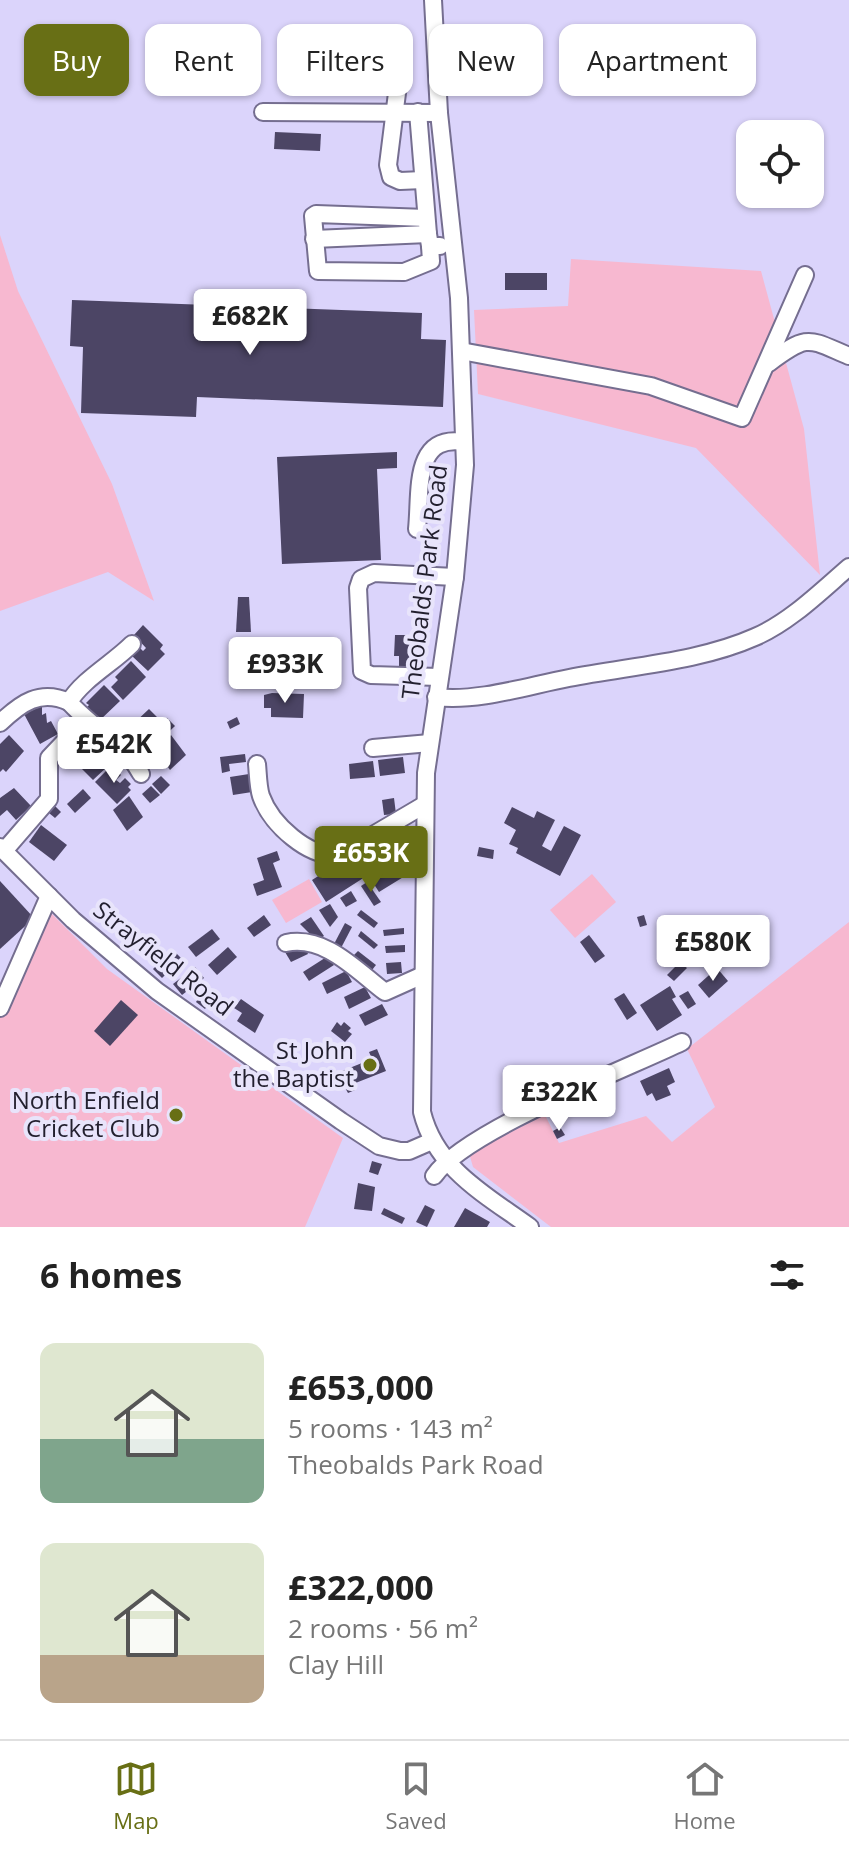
<!DOCTYPE html>
<html lang="en">
<head>
<meta charset="utf-8">
<style>
  body { margin:0; font-family:"Open Sans",sans-serif; background:#f6f6f6; color:#222; height:100vh; display:flex; flex-direction:column; font-size:30px; white-space:nowrap }
  * { box-sizing:border-box; margin:0 }
  p { font-size:26px; color:#767676 }
  .icon { flex:none; width:44px; height:44px; fill:none; stroke:currentColor; stroke-width:2; stroke-linecap:round; stroke-linejoin:round }
  .map { position:relative; height:1227px; overflow:hidden }
  .sheet { display:flex; flex-direction:column; background:#fff; flex:1 }
  .sheet>* { flex:none }
  .top-card { position:absolute; left:24px; top:24px; width:802px; height:72px; display:flex; gap:16px }
  .buttons { position:absolute; left:736px; top:120px; display:grid; gap:16px }
  .buttons a { display:grid; place-items:center; width:88px; height:88px; border-radius:16px; background:#fff; box-shadow:0 2px 6px #0004; font-size:40px }
  .price { position:absolute; translate:-50% -68px; padding:0 18px; border-radius:8px; background:#fff; color:#222; font-size:26px; line-height:52px; filter:drop-shadow(0 2px 4px #0008) }
  .price::after { content:''; position:absolute; left:50%; top:48px; width:24px; height:18px; margin-left:-12px; background:inherit; clip-path:polygon(0 0,100% 0,50% 100%) }
  .price.on { background:#686f15; color:#fff }
  ul { padding:0; list-style:none }
  li { display:flex; align-items:center; gap:24px; height:200px; padding:0 40px }
  li span { display:grid; place-items:center; flex:none; width:224px; height:160px; border-radius:16px; color:#555 }
  li>.icon { margin-inline-start:auto }
  span .icon { width:96px; height:96px; fill:#fffc; stroke-width:1 }
  li b { font-size:34px }
  h2 { display:flex; justify-content:space-between; align-items:center; height:96px; padding:0 40px; font-size:34px }
  .tag { padding:0 28px; border-radius:16px; background:#fff; box-shadow:0 2px 6px #0004; font-size:28px; line-height:72px }
  .tag.on { background:#686f15; color:#fff }
  .menu { display:flex; justify-content:space-around; align-items:center; height:112px; border-top:2px solid #e0e0e0; background:#fff; font-size:22px; color:#767676 }
  .menu a { display:grid; justify-items:center; gap:4px }
  .menu .on { color:#686f15 }
  .map>svg:first-child { display:block }
  .green { fill:#f7b8d0 }
  .building { fill:#4c4565 }
  .lines { fill:none; stroke-linecap:round; stroke-linejoin:round }
  .minor-casing { stroke:#756e90; stroke-width:20 }
  .minor { stroke:#fff; stroke-width:16 }
  .poi-dot { fill:#686f15; stroke:#e8e4fb; stroke-width:3 }
  .labels { text-anchor:middle; stroke-width:8; stroke-linejoin:round; paint-order:stroke }
  .street-label { font-size:24px; fill:#221f2e; stroke:#e8e4fb }
  .poi-label { font-size:24px; fill:#221f2e; stroke:#e8e4fb; text-anchor:end }
</style>
</head>
<body>
<div class="map">
<svg width="849" height="1227" viewBox="0 0 849 1227">
  <rect width="100%" height="100%" fill="#dbd4fb"/>
  <g class="green">
    <polygon points="0,235 18,291 112,484 154,601 108,572 0,611"/>
    <polygon points="571,259 761,271 804,429 820,575 696,448 478,394 474,310 568,306"/>
    <polygon points="592,874 616,902 575,938 550,910"/>
    <polygon points="309,879 322,902 286,923 272,900"/>
    <polygon points="48,910 107,969 343,1138 305,1227 0,1227 0,1012"/>
    <polygon points="849,922 849,1227 551,1227 473,1167 469,1153 545,1115 559,1143 646,1116 672,1142 715,1107 687,1049"/>
  </g>
  <g class="building">
    <polygon points="275,132 321,134 320,151 274,149"/>
    <rect x="505" y="273" width="42" height="17"/>
    <polygon points="72,300 422,313 421,339 446,340 443,407 197,397 196,417 81,413 83,347 70,346"/>
    <polygon points="397,452 397,468 377,469 381,560 282,564 277,457"/>
    <polygon points="238,597 249,597 251,632 236,632"/>
    <polygon points="143,625 163,645 160,649 165,654 148,671 132,656 140,648 143,651 146,648 134,635"/>
    <polygon points="395,635 413,635 412,668 399,667 399,656 394,656"/>
    <polygon points="131,661 146,677 123,700 111,687 118,680 115,677"/>
    <polygon points="104,685 120,701 98,722 85,709 89,705 86,703"/>
    <polygon points="272,693 304,694 303,718 271,717 271,708 264,708 264,695"/>
    <polygon points="42,706 42,715 46,713 47,723 51,721 58,734 40,744 24,714"/>
    <polygon points="149,709 163,723 167,718 175,726 157,743 154,739 150,742 133,724"/>
    <polygon points="237,717 240,724 230,729 227,722"/>
    <polygon points="9,735 24,751 6,772 3,769 0,772 0,744"/>
    <polygon points="171,735 186,755 170,770 156,750"/>
    <polygon points="82,742 94,758 98,754 109,765 93,780 69,756"/>
    <polygon points="245,754 246,762 229,764 230,771 222,773 220,757"/>
    <polygon points="403,757 405,773 380,776 378,760"/>
    <polygon points="373,761 375,777 350,779 349,764"/>
    <polygon points="112,765 121,775 116,780 120,783 125,778 131,784 128,787 131,790 117,804 95,782"/>
    <polygon points="249,774 252,792 233,795 230,777"/>
    <polygon points="161,776 170,785 161,794 152,784"/>
    <polygon points="151,786 160,795 150,803 142,794"/>
    <polygon points="14,788 31,806 16,820 7,810 0,816 0,798"/>
    <polygon points="83,789 91,798 75,813 67,804"/>
    <polygon points="129,796 143,817 127,831 113,810"/>
    <polygon points="394,798 396,814 384,815 382,800"/>
    <polygon points="55,806 61,812 55,818 49,813"/>
    <polygon points="512,807 534,818 537,811 555,820 542,846 551,851 564,826 581,835 560,876 516,853 518,848 509,844 516,830 504,823"/>
    <polygon points="41,825 67,845 54,861 29,842"/>
    <polygon points="388,832 401,852 393,857 405,876 379,892 368,875 326,902 312,880"/>
    <polygon points="479,847 494,850 493,859 477,856"/>
    <polygon points="277,851 280,860 273,863 282,887 257,896 253,884 264,880 257,858"/>
    <polygon points="0,881 34,918 0,949"/>
    <polygon points="367,882 381,902 374,906 361,886"/>
    <polygon points="351,891 357,901 346,907 340,898"/>
    <polygon points="330,904 338,917 330,927 319,910"/>
    <polygon points="361,910 378,923 374,928 357,915"/>
    <polygon points="264,915 271,925 254,937 247,928"/>
    <polygon points="644,915 647,925 640,927 637,917"/>
    <polygon points="311,917 324,936 317,941 300,924"/>
    <polygon points="345,923 352,927 341,948 334,944"/>
    <polygon points="404,928 404,934 384,936 383,930"/>
    <polygon points="212,929 220,939 196,957 188,947"/>
    <polygon points="361,931 378,945 374,949 358,936"/>
    <polygon points="589,935 605,956 595,963 580,942"/>
    <polygon points="303,943 308,954 291,962 285,952"/>
    <polygon points="405,945 405,952 386,953 385,946"/>
    <polygon points="228,947 237,957 217,975 208,965"/>
    <polygon points="173,950 182,959 162,978 153,969"/>
    <polygon points="358,951 376,965 372,970 354,955"/>
    <polygon points="328,956 334,965 309,981 303,972"/>
    <polygon points="401,962 402,973 387,974 386,963"/>
    <polygon points="680,962 687,968 674,981 667,975"/>
    <polygon points="195,967 204,978 182,995 173,984"/>
    <polygon points="717,968 728,981 709,998 698,985"/>
    <polygon points="346,971 352,982 327,994 322,983"/>
    <polygon points="670,986 676,997 672,999 682,1015 657,1031 640,1005"/>
    <polygon points="365,987 371,998 349,1009 344,997"/>
    <polygon points="688,991 696,1004 688,1009 679,996"/>
    <polygon points="624,993 637,1013 627,1020 614,999"/>
    <polygon points="201,994 211,1001 205,1009 196,1002"/>
    <polygon points="241,999 264,1015 255,1033 237,1021 242,1013 234,1008"/>
    <polygon points="121,1000 138,1015 110,1046 94,1031"/>
    <polygon points="382,1004 388,1015 365,1026 359,1015"/>
    <polygon points="337,1022 341,1026 344,1022 351,1028 348,1031 352,1034 345,1042 331,1031"/>
    <polygon points="377,1049 386,1071 353,1084 355,1090 348,1093 337,1073 372,1059 369,1052"/>
    <polygon points="669,1068 675,1082 667,1086 671,1095 656,1101 652,1093 647,1096 640,1081"/>
    <polygon points="560,1127 565,1135 557,1139 553,1131"/>
    <polygon points="372,1161 382,1164 378,1175 369,1172"/>
    <polygon points="358,1183 375,1187 372,1211 354,1209"/>
    <polygon points="425,1205 435,1210 427,1227 416,1222"/>
    <polygon points="384,1208 405,1218 402,1224 381,1214"/>
    <polygon points="465,1208 490,1222 487,1227 454,1227"/>
  </g>
  <g class="lines">
    <g class="minor-casing">
      <g id="minor">
        <path d="M433,0L439,113L459,298L465,465L455,577L426,773L422,1112C436,1169 486,1195 530,1227"/>
        <polyline points="402,53 388,165 391,177 400,181 423,180"/>
        <polyline points="263,112 439,113"/>
        <polyline points="418,112 428,234 430,246 440,246"/>
        <polyline points="426,218 316,214 313,216 318,271 404,272 431,261 430,246"/>
        <polyline points="314,239 428,234"/>
        <polyline points="461,351 651,386 742,418 805,275"/>
        <path d="M769,363C809,333 808,339 849,356"/>
        <path d="M417,529C421,492 412,434 464,442"/>
        <path d="M132,644C112,664 83,679 69,702C91,727 126,745 141,774"/>
        <polyline points="439,677 371,675 362,671 358,588 361,579 374,573 455,577"/>
        <path d="M436,697C478,702 527,686 569,678C629,666 699,662 755,637C790,622 821,591 849,567"/>
        <path d="M0,723C21,703 40,689 69,702"/>
        <polyline points="373,748 430,743"/>
        <path d="M257,764C258,774 258,787 261,796C271,824 308,858 339,855L424,805"/>
        <polyline points="0,847 73,920 157,991 341,1121 379,1146 400,1151 409,1151 432,1141"/>
        <polyline points="4,851 49,799 49,758 85,720"/>
        <path d="M286,943C325,935 356,970 385,992L423,975"/>
        <polyline points="0,1008 49,896"/>
        <path d="M434,1176C465,1131 626,1069 682,1042"/>
      </g>
    </g>
    <use href="#minor" class="minor"/>
  </g>
  <g class="poi-dot">
    <circle cx="370" cy="1065" r="8"/>
    <circle cx="176" cy="1115" r="8"/>
  </g>
  <g class="labels">
    <g class="street-label">
      <text transform="translate(425 582) rotate(-83)" y="8">Theobalds Park Road</text>
      <text transform="translate(163 959) rotate(38)" y="8">Strayfield Road</text>
    </g>
    <g class="poi-label">
      <text x="354" y="1059">St John<tspan x="354" dy="28">the Baptist</tspan></text>
      <text x="160" y="1109">North Enfield<tspan x="160" dy="28">Cricket Club</tspan></text>
    </g>
  </g>
</svg>
<div class="buttons">
<a><svg class="icon" aria-label="locate" viewBox="0 0 24 24"><circle cx="12" cy="12" r="6"/><path d="M12 2v4M12 18v4M2 12h4M18 12h4"/></svg></a>
</div>
<b class="price" style="left:250px;top:357px">£682K</b>
<b class="price" style="left:285px;top:705px">£933K</b>
<b class="price" style="left:114px;top:785px">£542K</b>
<b class="price on" style="left:371px;top:894px">£653K</b>
<b class="price" style="left:713px;top:983px">£580K</b>
<b class="price" style="left:559px;top:1133px">£322K</b>
<div class="top-card">
<a class="tag on">Buy</a>
<a class="tag">Rent</a>
<a class="tag">Filters</a>
<a class="tag">New</a>
<a class="tag">Apartment</a>
</div>
</div>
<section class="sheet">
<h2>6 homes<svg class="icon" aria-label="filters" viewBox="0 0 24 24"><path d="M4 7h16M4 17h16"/><circle cx="9" cy="7" r="2"/><circle cx="15" cy="17" r="2"/></svg></h2>
<ul>
<li><span style="background:linear-gradient(#dfe7d0 60%,#7fa58c 0)"><svg class="icon" aria-label="home" viewBox="0 0 24 24"><path d="M3 11l9-7 9 7M6 9v11h12V9"/></svg></span><div><b>£653,000</b><p>5 rooms · 143 m²</p><p>Theobalds Park Road</p></div></li>
<li><span style="background:linear-gradient(#dfe7d0 70%,#b9a48a 0)"><svg class="icon" aria-label="home" viewBox="0 0 24 24"><path d="M3 11l9-7 9 7M6 9v11h12V9"/></svg></span><div><b>£322,000</b><p>2 rooms · 56 m²</p><p>Clay Hill</p></div></li>
</ul>
</section>
<nav class="menu">
<a class="on"><svg class="icon" aria-label="map" viewBox="0 0 24 24"><path d="M3 6l6-2 6 2 6-2v14l-6 2-6-2-6 2zM9 4v14M15 6v14"/></svg>Map</a>
<a><svg class="icon" aria-label="saved" viewBox="0 0 24 24"><path d="M7 4h10v16l-5-4-5 4z"/></svg>Saved</a>
<a><svg class="icon" aria-label="home" viewBox="0 0 24 24"><path d="M3 11l9-7 9 7M6 9v11h12V9"/></svg>Home</a>
</nav>
</body>
</html>
